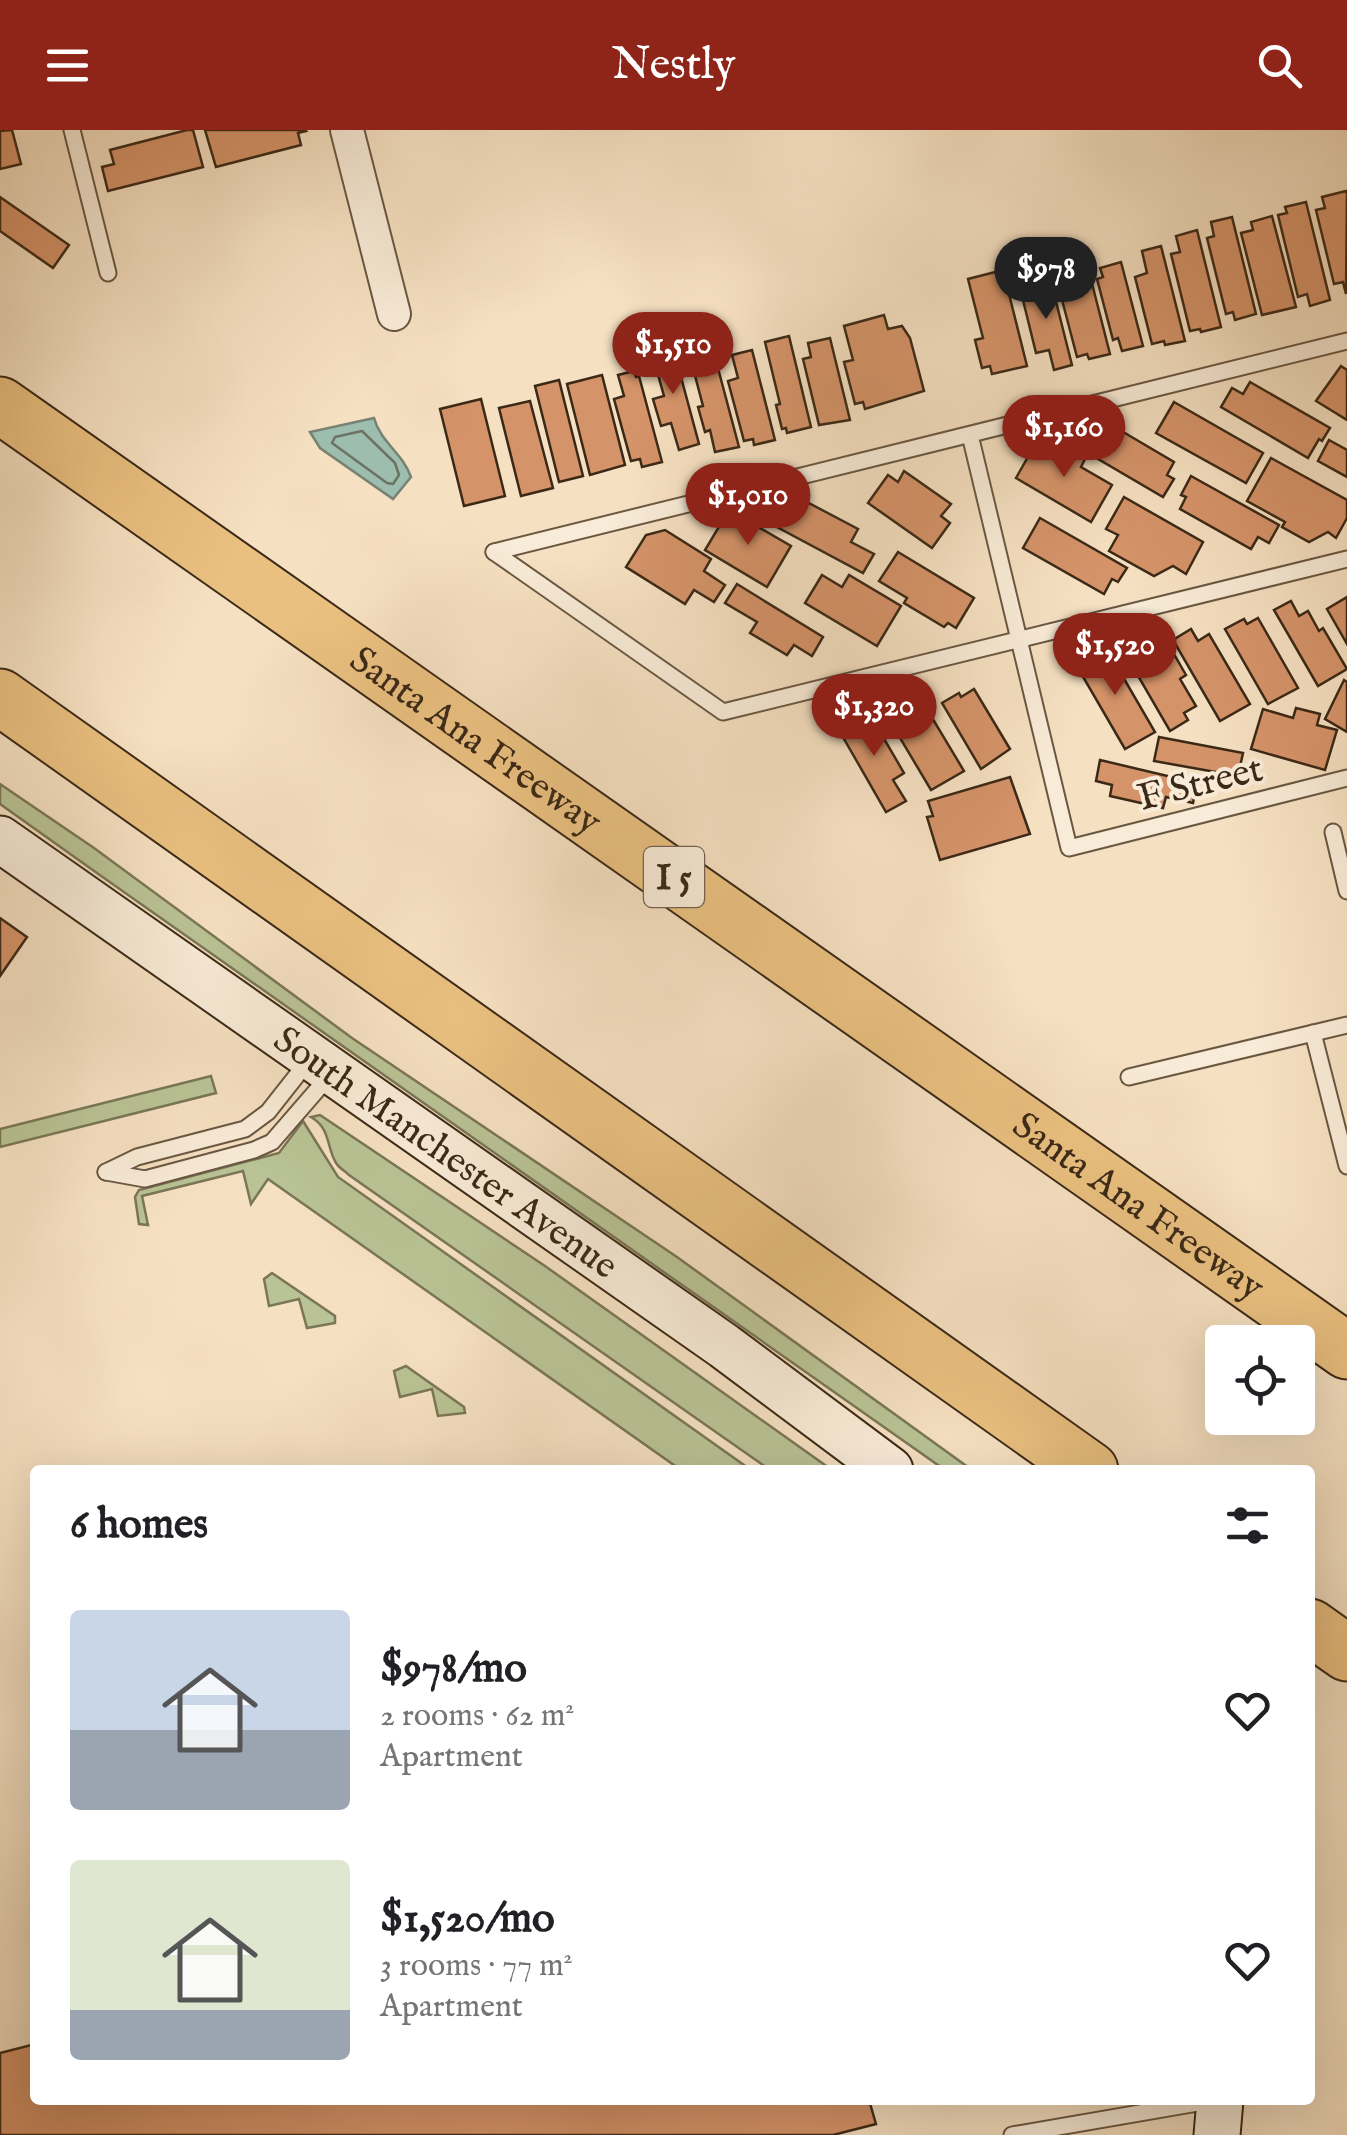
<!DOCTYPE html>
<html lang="en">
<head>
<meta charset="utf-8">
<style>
  body { margin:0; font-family:"IM FELL English",serif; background:#f6f6f6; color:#202124; height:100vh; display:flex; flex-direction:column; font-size:38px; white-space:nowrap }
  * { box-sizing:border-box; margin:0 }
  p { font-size:32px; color:#757577 }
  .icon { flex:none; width:55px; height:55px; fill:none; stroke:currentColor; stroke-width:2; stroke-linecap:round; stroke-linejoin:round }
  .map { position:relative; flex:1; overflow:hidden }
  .panel { position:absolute; left:30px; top:1335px; width:1285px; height:640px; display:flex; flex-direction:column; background:#fff; border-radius:10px; box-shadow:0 10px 40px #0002 }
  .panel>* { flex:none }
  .tools { position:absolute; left:1205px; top:1195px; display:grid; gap:20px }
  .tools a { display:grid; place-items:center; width:110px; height:110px; border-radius:10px; background:#fff; box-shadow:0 10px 40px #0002; font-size:50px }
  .price { position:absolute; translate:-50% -85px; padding:0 22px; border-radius:35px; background:#8f2418; color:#fff; font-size:32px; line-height:65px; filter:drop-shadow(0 2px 5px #0008) }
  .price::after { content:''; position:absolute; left:50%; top:60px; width:30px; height:22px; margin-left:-15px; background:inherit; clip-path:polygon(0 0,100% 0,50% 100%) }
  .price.active { background:#222; color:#fff }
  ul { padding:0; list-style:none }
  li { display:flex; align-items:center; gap:30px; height:250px; padding:0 40px }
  li span { display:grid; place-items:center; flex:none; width:280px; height:200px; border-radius:10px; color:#555 }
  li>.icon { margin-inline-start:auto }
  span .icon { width:120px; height:120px; fill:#fffc; stroke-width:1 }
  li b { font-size:42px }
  h2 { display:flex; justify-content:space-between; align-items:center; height:120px; padding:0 40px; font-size:42px }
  header { display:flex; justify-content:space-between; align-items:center; height:130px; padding:0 40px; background:#8f2418; color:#fff; font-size:45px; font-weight:600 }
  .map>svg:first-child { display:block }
  .green { fill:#b9c395; stroke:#7a7656; stroke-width:2.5 }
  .water { fill:#9dbdae; stroke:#768272; stroke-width:2.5 }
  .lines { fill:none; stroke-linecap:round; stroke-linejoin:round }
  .shore { stroke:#6c7362; stroke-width:2.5 }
  .building { fill:#d59369; stroke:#3b2917; stroke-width:2.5 }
  .lane-casing { stroke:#6a5742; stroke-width:19 }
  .street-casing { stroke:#6a5742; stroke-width:36 }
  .secondary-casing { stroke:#3b2917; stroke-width:49 }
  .highway-casing { stroke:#3b2917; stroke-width:59 }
  .lane { stroke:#f8ebd7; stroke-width:15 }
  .street { stroke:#f8ebd7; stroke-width:32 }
  .secondary { stroke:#f8ebd7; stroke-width:45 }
  .highway { stroke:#eac080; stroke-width:55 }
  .labels { text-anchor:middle; stroke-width:8; stroke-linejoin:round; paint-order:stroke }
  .shield { fill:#f8ebd7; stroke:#746351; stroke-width:2.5 }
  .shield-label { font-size:35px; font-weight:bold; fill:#3b2917 }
  .street-label { font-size:38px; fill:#3b2917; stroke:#f8ebd7 }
</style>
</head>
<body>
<header><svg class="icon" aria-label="menu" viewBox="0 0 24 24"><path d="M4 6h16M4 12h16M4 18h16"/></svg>Nestly<svg class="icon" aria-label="search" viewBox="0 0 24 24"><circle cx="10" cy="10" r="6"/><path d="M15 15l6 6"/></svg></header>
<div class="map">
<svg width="1347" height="2005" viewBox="0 0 1347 2005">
  <rect width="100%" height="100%" fill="#f5e0c1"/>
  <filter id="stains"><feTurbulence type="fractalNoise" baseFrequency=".002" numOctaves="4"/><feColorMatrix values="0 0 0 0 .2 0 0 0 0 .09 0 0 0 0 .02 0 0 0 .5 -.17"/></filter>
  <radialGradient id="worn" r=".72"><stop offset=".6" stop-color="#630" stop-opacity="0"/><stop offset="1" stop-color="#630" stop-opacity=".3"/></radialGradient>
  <g class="green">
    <polygon points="0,654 94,718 352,908 677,1127 972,1340 945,1340 104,748 0,674"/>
    <polygon points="211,946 216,963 0,1017 0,999"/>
    <path d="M320,985L545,1136L832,1340H770L349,1045C345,1041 339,1038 336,1033C326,1016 331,999 311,987Z"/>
    <polygon points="303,991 338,1047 751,1340 681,1340 268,1049 251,1074 243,1041 142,1066 148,1095 139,1094 135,1067 139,1060 279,1023"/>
    <polygon points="272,1143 335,1186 335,1193 307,1198 299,1169 269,1176 264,1149"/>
    <polygon points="406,1236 464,1277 465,1283 438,1286 432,1259 400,1267 394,1241"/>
  </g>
  <path class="water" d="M374,288C381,313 402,322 411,347L393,369L320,318L310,302Z"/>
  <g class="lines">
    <polygon class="shore" points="362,301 395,333 399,345 393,354 387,353 332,313 335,307"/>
  </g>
  <g class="building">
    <polygon points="12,0 21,34 0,39 0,1"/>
    <polygon points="187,0 193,0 203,37 108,61 102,37 114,34 110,20"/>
    <polygon points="205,0 305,0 306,1 298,3 301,15 216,37"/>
    <polygon points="1346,61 1347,64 1346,164 1343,152 1334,154 1316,80 1325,78 1322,67"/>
    <polygon points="0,67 69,115 53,138 0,101"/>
    <polygon points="1306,72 1330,170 1310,176 1307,164 1298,167 1278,85 1287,83 1285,77"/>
    <polygon points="1272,86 1296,177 1262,185 1241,103 1253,100 1251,92"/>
    <polygon points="1232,87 1256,184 1235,190 1233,182 1226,184 1207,108 1214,106 1211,92"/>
    <polygon points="1197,100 1221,197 1201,202 1200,199 1190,201 1171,124 1180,122 1176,106"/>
    <polygon points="1161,116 1185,211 1165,215 1164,211 1152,214 1135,147 1147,143 1142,121"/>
    <polygon points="1121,132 1143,216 1122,221 1118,208 1113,210 1097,149 1103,147 1100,138"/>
    <polygon points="1087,134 1110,224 1089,229 1087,224 1077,227 1061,166 1072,163 1066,140"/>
    <polygon points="1003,140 1027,236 992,244 990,236 982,238 975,210 983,208 968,149"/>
    <polygon points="1049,144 1072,235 1054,240 1049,220 1036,223 1021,162 1034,159 1031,149"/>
    <polygon points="884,185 888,199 902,196 910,208 924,261 865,279 863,272 855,274 844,232 853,230 844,196"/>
    <polygon points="789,206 811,297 787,303 786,298 782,299 776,275 780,274 765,212"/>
    <polygon points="830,208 850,290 819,295 803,229 811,227 808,213"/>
    <polygon points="671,210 699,314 679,320 671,293 661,296 653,269 664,266 650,216"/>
    <polygon points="711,212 739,317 715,322 710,300 705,302 698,277 703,276 688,219"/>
    <polygon points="752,220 775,310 754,315 753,309 744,311 728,251 738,248 732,225"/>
    <polygon points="1341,236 1347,240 1347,290 1316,271"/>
    <polygon points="634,241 636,247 639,246 662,332 642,337 640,329 631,331 614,269 624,266 618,245"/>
    <polygon points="602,245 625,335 590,345 567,254"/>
    <polygon points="559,250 583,346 559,352 535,256"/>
    <polygon points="1250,252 1330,298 1322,311 1319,309 1308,328 1221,277 1232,258 1243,264"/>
    <polygon points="481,269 505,366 464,376 440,279"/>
    <polygon points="530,271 553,358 521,366 499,278"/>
    <polygon points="1174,272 1263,323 1246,353 1156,303"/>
    <polygon points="1113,296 1174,332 1167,345 1174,349 1163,367 1076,316 1087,298 1106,309"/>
    <polygon points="1329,310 1347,320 1347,347 1318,331"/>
    <polygon points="1037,311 1055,321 1059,314 1085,329 1081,337 1112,355 1091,392 1016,348"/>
    <polygon points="1271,328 1347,370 1347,388 1336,408 1328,402 1309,412 1282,397 1285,392 1247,371"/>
    <polygon points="904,341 951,374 941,386 950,393 932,418 868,373 888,345 898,352"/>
    <polygon points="1191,346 1279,395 1269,413 1258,407 1251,419 1180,379 1186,367 1181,365"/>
    <polygon points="1124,367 1203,412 1186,444 1173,436 1154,446 1109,421 1118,405 1106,399"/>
    <polygon points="805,371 858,399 851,412 874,424 863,443 775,396 786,376 798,383"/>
    <polygon points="729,380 791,416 767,457 705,420"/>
    <polygon points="1040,388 1127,438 1118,452 1112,449 1104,464 1023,418"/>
    <polygon points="665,400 711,429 704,441 725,455 714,472 694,460 685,474 626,437 646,405"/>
    <polygon points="898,422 974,468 956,498 948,493 944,497 904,473 907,468 879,451"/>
    <polygon points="822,445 842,457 849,445 901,476 877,516 805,473"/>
    <polygon points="737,454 823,507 812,526 794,515 787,525 750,503 757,492 725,473"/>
    <polygon points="1347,467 1347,514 1327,479"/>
    <polygon points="1291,471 1299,486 1308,481 1319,501 1323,498 1347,539 1318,556 1274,480"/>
    <polygon points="1258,488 1298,558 1268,574 1225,499 1244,489 1247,494"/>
    <polygon points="1191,499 1198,511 1209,504 1250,574 1220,591 1173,510"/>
    <polygon points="1163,505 1186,545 1180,549 1196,576 1184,583 1188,590 1170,601 1123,520 1140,509 1145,516"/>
    <polygon points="1105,516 1155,602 1125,619 1075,533"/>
    <polygon points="1344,550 1347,552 1347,602 1325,589"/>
    <polygon points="974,559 1010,619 981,639 942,573 959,563 961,567"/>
    <polygon points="922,571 964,641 931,660 887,586 907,575 909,579"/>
    <polygon points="1296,578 1320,584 1317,595 1337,600 1325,640 1251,619 1263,579 1293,588"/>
    <polygon points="869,583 904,643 893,650 906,671 886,682 836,595 855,584 859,590"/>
    <polygon points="1159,607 1243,623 1238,646 1154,631"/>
    <polygon points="1100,630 1197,653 1193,673 1166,667 1163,678 1110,666 1112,655 1096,651"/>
    <polygon points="1010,647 1030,704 940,730 927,687 933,686 928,671"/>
    <polygon points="0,788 27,807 0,846"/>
    <polygon points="35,1914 35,1970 869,1970 876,1994 833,2005 0,2005 0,1923"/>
  </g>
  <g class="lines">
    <g class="lane-casing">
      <g id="lane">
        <polyline points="72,0 108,143"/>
        <polyline points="970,305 1069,718 1347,648"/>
        <polyline points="494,422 723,582 1347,429"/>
        <polyline points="494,422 1347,211"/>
        <polyline points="1333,702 1347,761"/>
        <polyline points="1313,903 1347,1036"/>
        <polyline points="1129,947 1347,895"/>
        <polyline points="106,1042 145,1049 254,1020 272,1012 330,945"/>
        <polyline points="106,1042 137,1027 245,999 268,982 309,930"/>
        <polyline points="1012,2005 1215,1970"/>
      </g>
    </g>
    <g class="street-casing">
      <polyline id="street" points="347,0 394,184"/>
    </g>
    <g class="secondary-casing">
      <g id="secondary">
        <path id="s1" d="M0,709L724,1216L890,1340"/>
        <polyline points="1217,2005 1220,1970"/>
      </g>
    </g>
    <g class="highway-casing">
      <g id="highway">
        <path id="s2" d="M0,275L1347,1221"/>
        <polyline points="0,567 1090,1340"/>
        <polyline points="1310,1497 1347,1523"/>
      </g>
    </g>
    <use href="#lane" class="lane"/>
    <use href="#street" class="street"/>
    <use href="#secondary" class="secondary"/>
    <use href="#highway" class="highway"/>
  </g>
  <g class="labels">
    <rect class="shield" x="644" y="717" width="60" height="60" rx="8"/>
    <g class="shield-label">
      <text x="674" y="759">I 5</text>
    </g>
    <g class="street-label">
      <text dy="13" stroke="none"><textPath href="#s2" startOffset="582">Santa Ana Freeway</textPath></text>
      <text transform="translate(1200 652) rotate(-14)" y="13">F Street</text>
      <text dy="13" stroke="none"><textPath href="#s1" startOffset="545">South Manchester Avenue</textPath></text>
      <text dy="13" stroke="none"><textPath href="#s2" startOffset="1392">Santa Ana Freeway</textPath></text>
    </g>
  </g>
  <rect width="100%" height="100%" filter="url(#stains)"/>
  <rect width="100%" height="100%" fill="url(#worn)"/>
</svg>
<div class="tools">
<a><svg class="icon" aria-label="locate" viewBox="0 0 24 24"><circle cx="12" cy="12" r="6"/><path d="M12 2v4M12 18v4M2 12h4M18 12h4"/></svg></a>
</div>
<b class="price active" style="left:1046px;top:192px">$978</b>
<b class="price" style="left:673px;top:267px">$1,510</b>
<b class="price" style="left:1064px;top:350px">$1,160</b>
<b class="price" style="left:748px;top:418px">$1,010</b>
<b class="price" style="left:1115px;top:568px">$1,520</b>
<b class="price" style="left:874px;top:629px">$1,320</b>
<section class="panel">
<h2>6 homes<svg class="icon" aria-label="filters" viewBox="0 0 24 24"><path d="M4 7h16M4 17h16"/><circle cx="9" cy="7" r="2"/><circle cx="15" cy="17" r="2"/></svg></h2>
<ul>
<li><span style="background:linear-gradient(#c9d6e8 60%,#9aa5b1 0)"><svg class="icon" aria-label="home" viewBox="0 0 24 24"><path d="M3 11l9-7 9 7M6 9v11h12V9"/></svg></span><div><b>$978/mo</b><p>2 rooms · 62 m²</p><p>Apartment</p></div><svg class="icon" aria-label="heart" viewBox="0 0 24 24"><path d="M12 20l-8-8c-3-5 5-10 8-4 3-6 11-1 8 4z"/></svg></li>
<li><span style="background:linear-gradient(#dfe7d0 75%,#9aa5b1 0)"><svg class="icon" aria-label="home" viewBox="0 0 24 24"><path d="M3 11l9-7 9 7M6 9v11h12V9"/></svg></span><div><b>$1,520/mo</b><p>3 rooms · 77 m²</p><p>Apartment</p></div><svg class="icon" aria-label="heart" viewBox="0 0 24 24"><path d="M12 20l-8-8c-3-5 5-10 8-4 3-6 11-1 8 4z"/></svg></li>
</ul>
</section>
</div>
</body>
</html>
